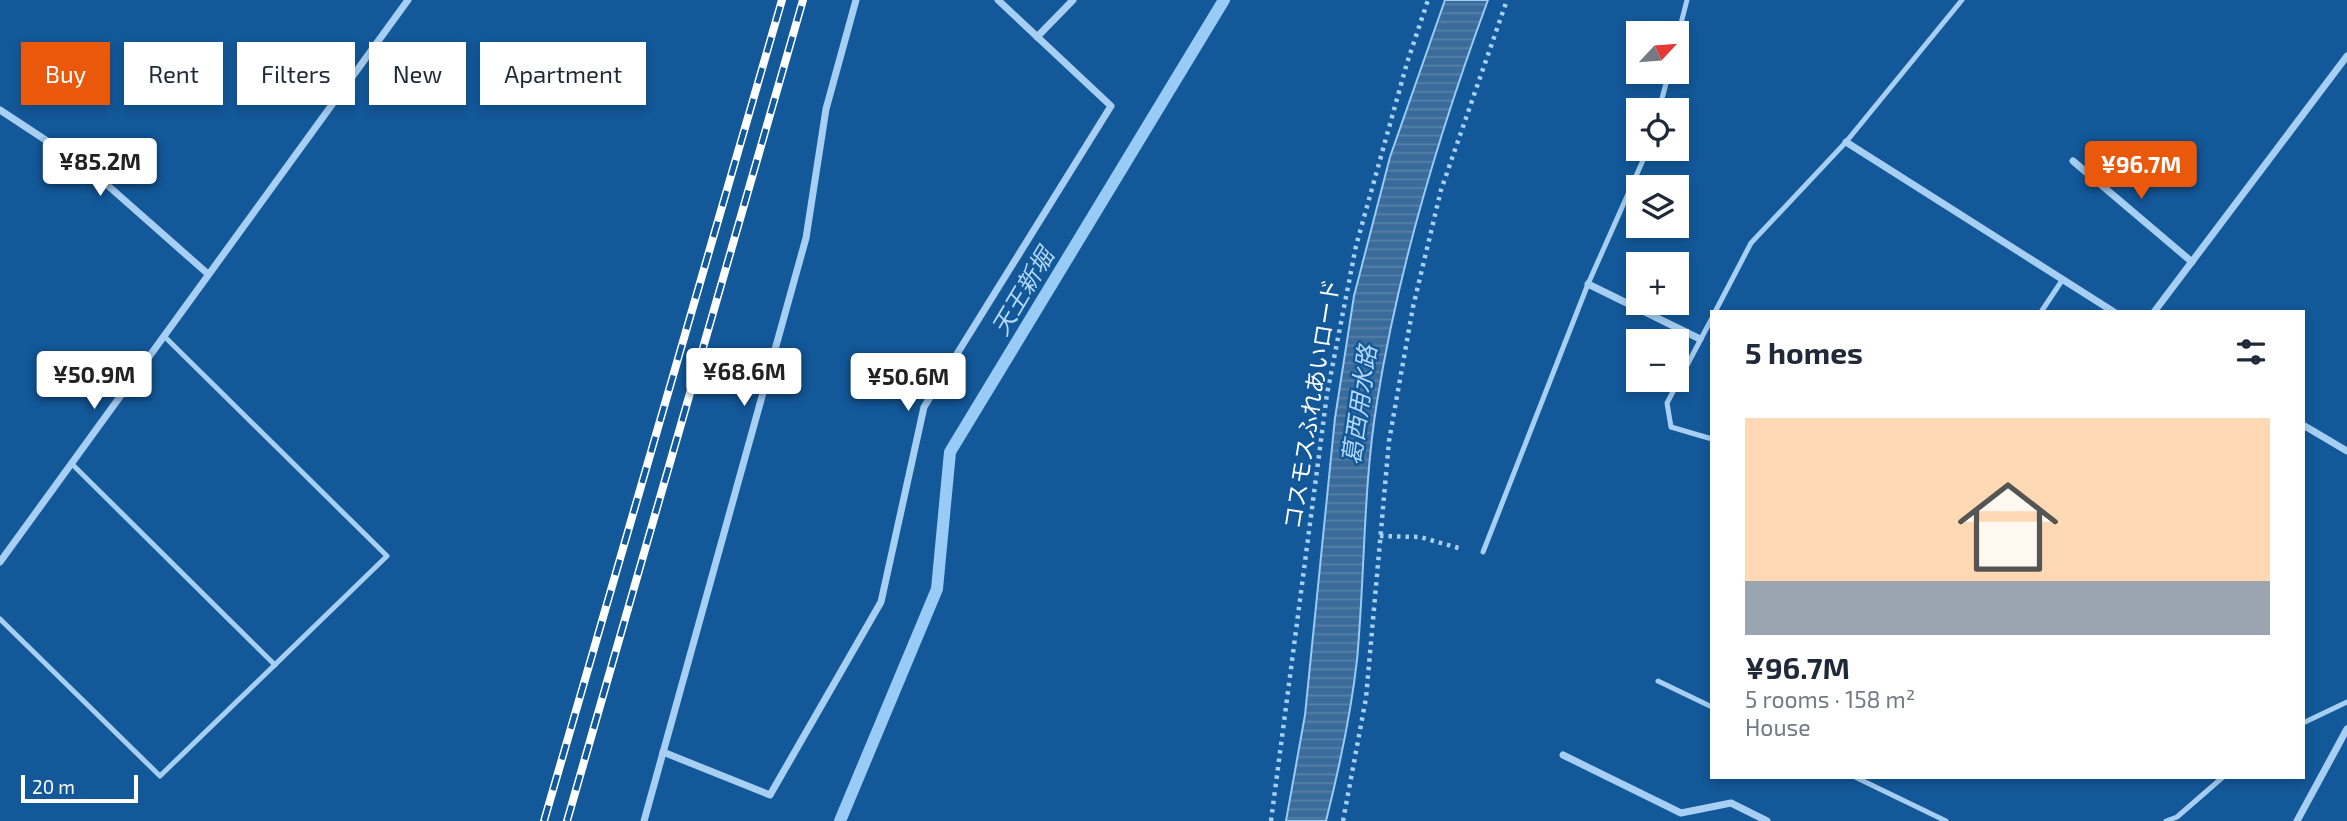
<!DOCTYPE html>
<html lang="en">
<head>
<meta charset="utf-8">
<style>
  body { margin:0; font-family:"Exo 2","Noto Sans JP",sans-serif; background:#f6f6f7; color:#1f2937; height:100vh; display:flex; flex-direction:column; font-size:26px; white-space:nowrap }
  * { box-sizing:border-box; margin:0 }
  p { font-size:23px; color:#747a83 }
  .icon { flex:none; width:38px; height:38px; fill:none; stroke:currentColor; stroke-width:2; stroke-linecap:round; stroke-linejoin:round }
  .map { position:relative; flex:1; overflow:hidden }
  .sheet { position:absolute; left:1710px; top:310px; width:595px; height:469px; display:flex; flex-direction:column; background:#fff; border-radius:0px; box-shadow:0 4px 10px #0003 }
  .sheet>* { flex:none }
  .guide { position:absolute; left:21px; top:42px; width:665px; height:63px; display:flex; gap:14px }
  .needle { width:46px; rotate:64deg }
  .controls { position:absolute; left:1626px; top:21px; display:grid; gap:14px }
  .controls a { display:grid; place-items:center; width:63px; height:63px; border-radius:0px; background:#fff; box-shadow:0 4px 10px #0003; font-size:35px }
  .scale { position:absolute; left:21px; bottom:18px; width:117px; box-sizing:border-box; padding-left:7px; border:4px solid #fff; border-top:0; font-size:19px; line-height:24px; white-space:nowrap; color:#fff; -webkit-text-stroke:5px #135899; paint-order:stroke }
  .price { position:absolute; translate:-50% -60px; padding:0 16px; border-radius:7px; background:#fff; color:#222; font-size:23px; line-height:46px; filter:drop-shadow(0 2px 4px #0008) }
  .price::after { content:''; position:absolute; left:50%; top:42px; width:21px; height:16px; margin-left:-10px; background:inherit; clip-path:polygon(0 0,100% 0,50% 100%) }
  .price.current { background:#ea580c; color:#fff }
  ul { padding:0; list-style:none }
  li { display:grid; align-content:center; gap:14px; height:371px; padding:0 35px }
  li span { display:grid; place-items:center; height:217px; border-radius:0px; color:#555 }
  li>.icon { margin-inline-start:auto }
  span .icon { width:126px; height:126px; fill:#fffc; stroke-width:1 }
  li b { font-size:30px }
  h2 { display:flex; justify-content:space-between; align-items:center; height:84px; padding:0 35px; font-size:30px }
  .pill { padding:0 24px; border-radius:0px; background:#fff; box-shadow:0 4px 10px #0003; font-size:24px; line-height:63px }
  .pill.current { background:#ea580c; color:#fff }
  .map>svg:first-child { display:block }
  .water { fill:url(#water-rules); stroke:#98cbf6; stroke-width:2 }
  .lines { fill:none; stroke-linecap:round; stroke-linejoin:round }
  .stream { stroke:#98cbf6; stroke-width:12 }
  .path { stroke:#a6cff3; stroke-width:4.5; stroke-dasharray:3.5 5; stroke-linecap:butt }
  .lane { stroke:#a6cff3; stroke-width:5 }
  .street { stroke:#a6cff3; stroke-width:7 }
  .rail-casing { stroke:#fff; stroke-width:8 }
  .rail { stroke:#135899; stroke-width:5; stroke-dasharray:16; stroke-linecap:butt }
  .labels { text-anchor:middle; stroke-width:5; stroke-linejoin:round; paint-order:stroke }
  .street-label { font-size:23px; fill:#fff; stroke:#135899 }
  .water-label { font-size:24px; font-style:italic; fill:#b3d8f9; stroke:#135899 }
</style>
</head>
<body>
<div class="map">
<svg width="2347" height="821" viewBox="0 0 2347 821">
  <defs>
    <pattern id="water-rules" width="6" height="5" patternUnits="userSpaceOnUse" patternTransform="scale(1.75)"><rect width="6" height="5" fill="#3b6b9a"/><path d="M0 2.5h6" fill="none" stroke="#5881a9"/></pattern>
  </defs>
  <rect width="100%" height="100%" fill="#135899"/>
  <path class="water" d="M1445,0H1488C1440,130 1399,264 1377,402C1363,487 1365,574 1357,660C1351,713 1339,769 1326,821H1286L1305,715L1335,418L1354,296L1390,157Z"/>
  <g class="lines">
    <polyline class="stream" points="840,821 937,589 950,452 1224,0"/>
    <g class="path">
      <polyline points="1380,536 1420,537 1462,549"/>
      <polyline points="1271,821 1327,394 1356,246 1407,63 1428,0"/>
      <polyline points="1343,821 1366,698 1389,441 1413,307 1441,190 1507,0"/>
    </g>
    <g class="lane">
      <polyline points="1676,43 1687,0"/>
      <polyline points="1659,110 1669,72"/>
      <polyline points="1715,312 1751,243 1846,142 1962,0"/>
      <polyline points="2041,312 2063,279"/>
      <polyline points="1712,318 1667,403 1671,427 1712,439"/>
      <polyline points="73,465 275,665"/>
      <polyline points="1483,552 1588,284 1648,149"/>
      <polyline points="0,619 160,776 387,556 165,337"/>
      <polyline points="1658,681 1712,707"/>
      <polyline points="2303,723 2347,702"/>
      <polyline points="1855,777 1946,821"/>
      <polyline points="2166,821 2177,817 2223,777"/>
    </g>
    <g class="street">
      <polyline points="1037,37 1073,0"/>
      <polyline points="0,110 88,168 208,274"/>
      <polyline points="1846,142 2114,312"/>
      <polyline points="2073,161 2192,262"/>
      <polyline points="1588,284 1700,339"/>
      <polyline points="2154,312 2347,56"/>
      <polyline points="2303,425 2347,451"/>
      <polyline points="0,562 408,0"/>
      <polyline points="663,752 770,795 881,602 924,407 1111,106 998,0"/>
      <polyline points="1563,755 1681,813 1731,803 1767,821"/>
      <polyline points="644,821 806,238 826,109 856,0"/>
      <polyline points="2297,821 2347,729"/>
    </g>
    <g class="rail-casing">
      <g id="rail">
        <polyline points="544,821 782,0"/>
        <polyline points="567,821 803,0"/>
      </g>
    </g>
    <use href="#rail" class="rail"/>
  </g>
  <g class="labels">
    <g class="street-label">
      <text transform="translate(1312 404) rotate(-81)" y="8">コスモスふれあいロード</text>
    </g>
    <g class="water-label">
      <text transform="translate(1023 292) rotate(-59)" y="8">天王新堀</text>
      <text transform="translate(1360 405) rotate(-82)" y="8">葛西用水路</text>
    </g>
  </g>
</svg>
<div class="controls">
<a><svg class="needle" viewBox="-14 -14 28 28"><path d="M0-13l5 13h-10z" fill="#e53935"/><path d="M0 13l5-13h-10z" fill="#747a83"/></svg></a>
<a><svg class="icon" aria-label="locate" viewBox="0 0 24 24"><circle cx="12" cy="12" r="6"/><path d="M12 2v4M12 18v4M2 12h4M18 12h4"/></svg></a>
<a><svg class="icon" aria-label="layers" viewBox="0 0 24 24"><path d="M12 4l9 5-9 5-9-5zM3 14l9 5 9-5"/></svg></a>
<a>+</a>
<a>−</a>
</div>
<div class="scale">20 m</div>
<b class="price" style="left:100px;top:198px">¥85.2M</b>
<b class="price current" style="left:2141px;top:201px">¥96.7M</b>
<b class="price" style="left:744px;top:408px">¥68.6M</b>
<b class="price" style="left:94px;top:411px">¥50.9M</b>
<b class="price" style="left:908px;top:413px">¥50.6M</b>
<div class="guide">
<a class="pill current">Buy</a>
<a class="pill">Rent</a>
<a class="pill">Filters</a>
<a class="pill">New</a>
<a class="pill">Apartment</a>
</div>
<section class="sheet">
<h2>5 homes<svg class="icon" aria-label="filters" viewBox="0 0 24 24"><path d="M4 7h16M4 17h16"/><circle cx="9" cy="7" r="2"/><circle cx="15" cy="17" r="2"/></svg></h2>
<ul>
<li><span style="background:linear-gradient(#ffd9b3 75%,#9aa5b1 0)"><svg class="icon" aria-label="home" viewBox="0 0 24 24"><path d="M3 11l9-7 9 7M6 9v11h12V9"/></svg></span><div><b>¥96.7M</b><p>5 rooms · 158 m²</p><p>House</p></div></li>
</ul>
</section>
</div>
</body>
</html>
